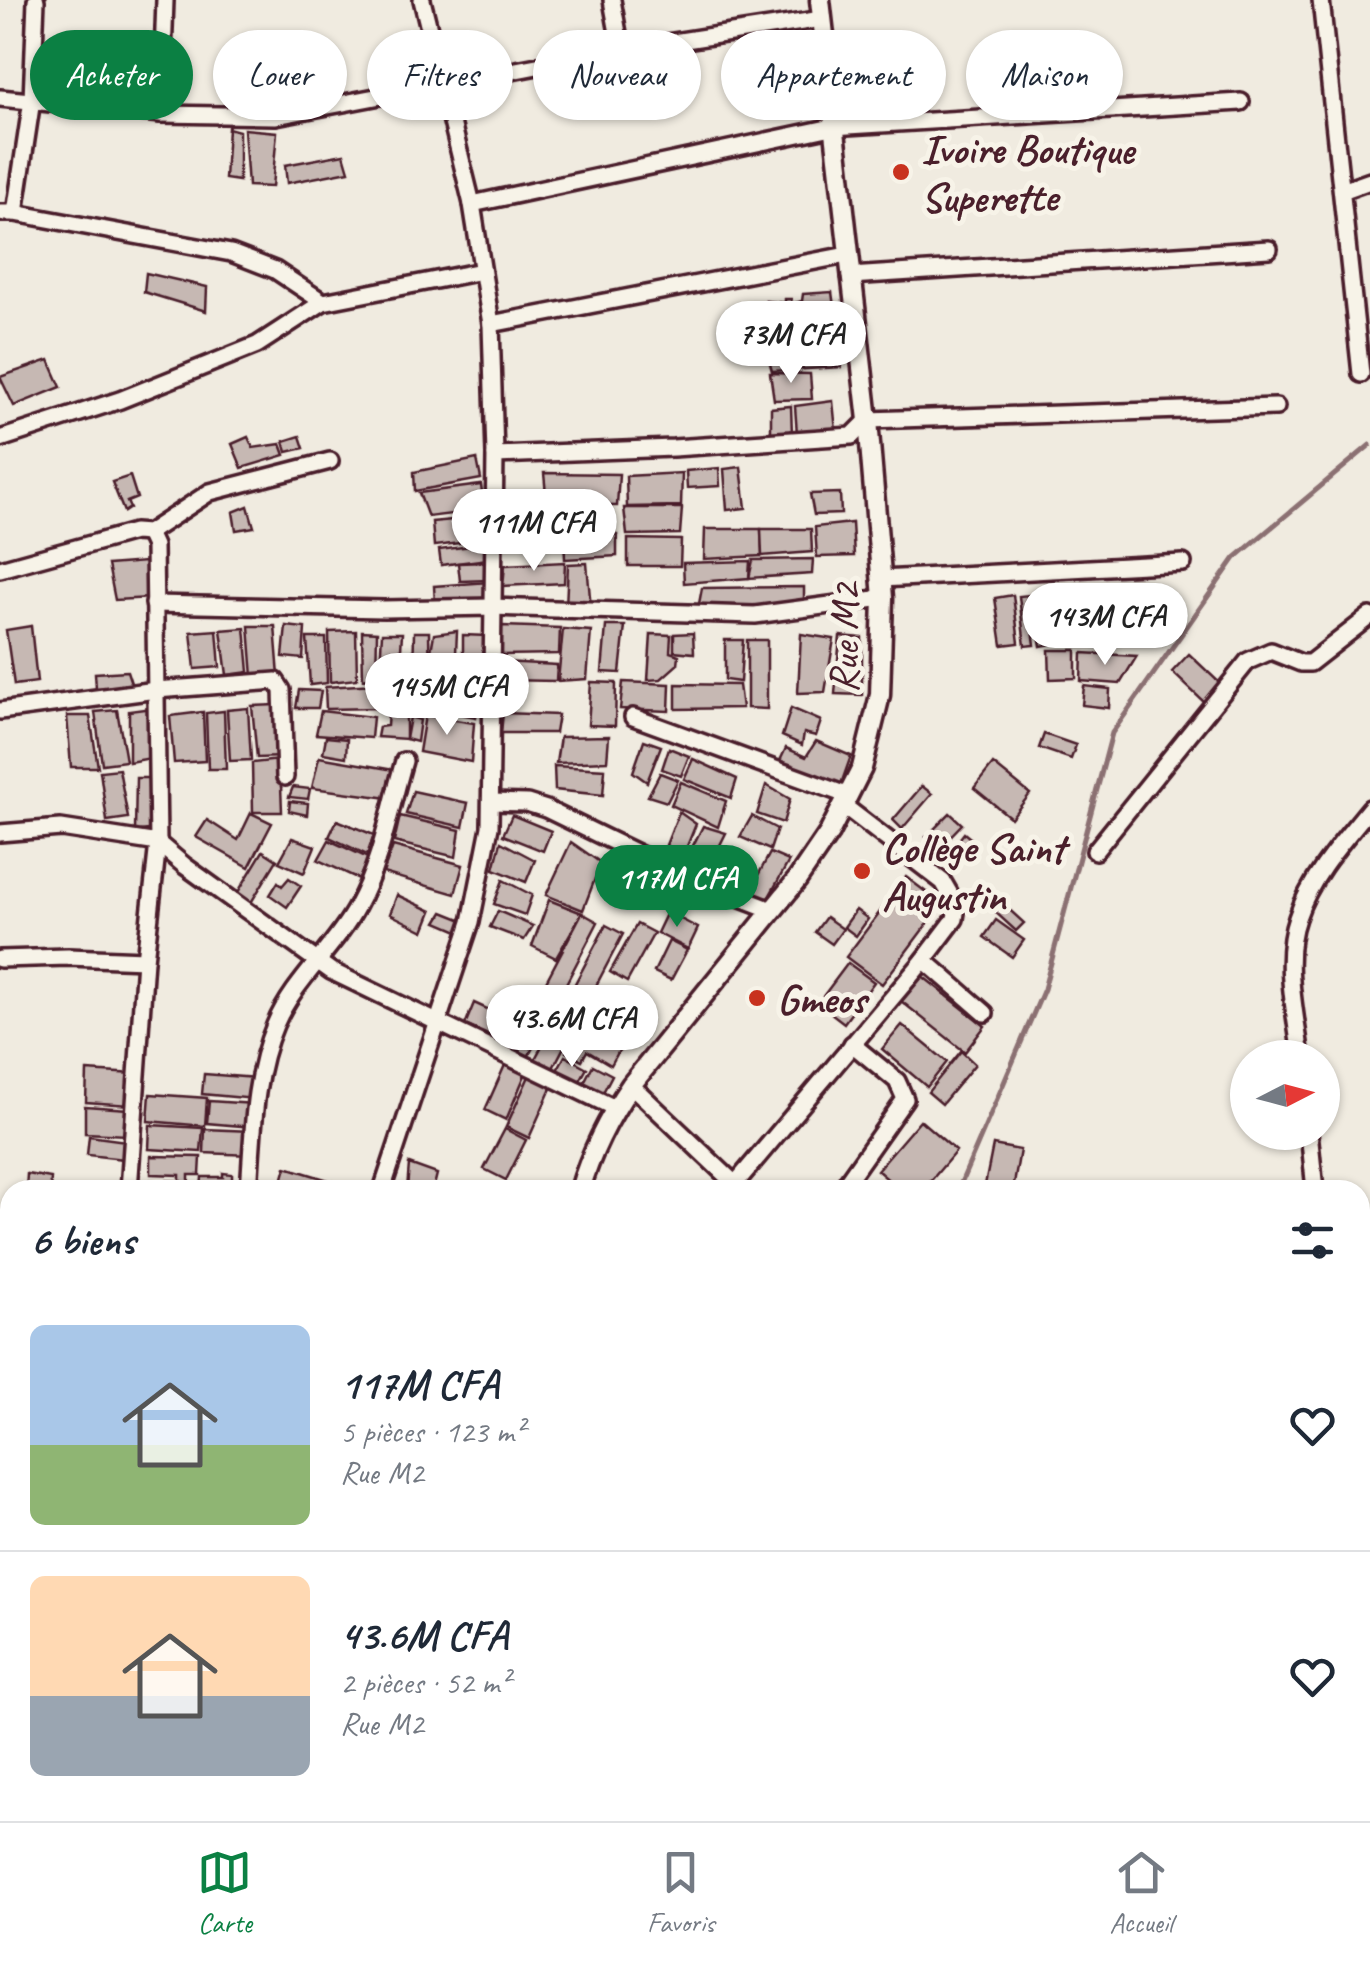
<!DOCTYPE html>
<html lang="fr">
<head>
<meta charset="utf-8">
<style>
  body { margin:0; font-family:Caveat,sans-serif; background:#f6f6f7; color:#1f2937; height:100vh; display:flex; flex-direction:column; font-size:38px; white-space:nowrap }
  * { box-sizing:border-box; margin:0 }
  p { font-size:32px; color:#747a83 }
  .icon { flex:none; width:55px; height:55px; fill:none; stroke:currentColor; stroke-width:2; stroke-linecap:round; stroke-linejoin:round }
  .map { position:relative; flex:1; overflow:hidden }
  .panel { position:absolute; left:0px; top:1180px; width:1370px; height:642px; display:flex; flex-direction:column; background:#fff; border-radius:30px 30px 0 0; box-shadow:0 2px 8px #0004 }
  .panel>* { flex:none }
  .guide { position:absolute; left:30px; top:30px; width:1310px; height:90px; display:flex; gap:20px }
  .needle { width:65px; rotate:84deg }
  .buttons { position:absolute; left:1230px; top:1040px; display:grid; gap:20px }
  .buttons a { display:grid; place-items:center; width:110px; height:110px; border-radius:50%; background:#fff; box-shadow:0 2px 8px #0004; font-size:50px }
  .price { position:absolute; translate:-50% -85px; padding:0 22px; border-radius:35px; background:#fff; color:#222; font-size:32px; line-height:65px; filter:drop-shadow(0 2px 5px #0008) }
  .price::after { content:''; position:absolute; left:50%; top:60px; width:30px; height:22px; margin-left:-15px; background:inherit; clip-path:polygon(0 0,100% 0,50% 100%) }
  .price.current { background:#0b8043; color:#fff }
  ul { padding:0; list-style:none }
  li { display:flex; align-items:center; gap:30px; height:250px; padding:0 30px }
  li+li { border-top:2px solid #e0e1e3 }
  li span { display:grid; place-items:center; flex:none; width:280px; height:200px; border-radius:15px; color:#555 }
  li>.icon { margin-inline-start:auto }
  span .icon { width:120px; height:120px; fill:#fffc; stroke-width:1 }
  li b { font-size:42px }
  h2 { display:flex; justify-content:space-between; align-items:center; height:120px; padding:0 30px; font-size:42px }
  .pill { padding:0 35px; border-radius:45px; background:#fff; box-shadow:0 2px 8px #0004; font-size:35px; line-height:90px }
  .pill.current { background:#0b8043; color:#fff }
  .dock { display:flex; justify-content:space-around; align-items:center; height:140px; border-top:2px solid #e0e1e3; background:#fff; font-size:28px; color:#747a83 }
  .dock a { display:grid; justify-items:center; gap:5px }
  .dock .current { color:#0b8043 }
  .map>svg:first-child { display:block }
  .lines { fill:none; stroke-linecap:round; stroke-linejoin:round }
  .stream { stroke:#8b6f72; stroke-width:5 }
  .building { fill:#c6b8b3; stroke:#4a1f2b; stroke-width:2.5 }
  .minor-casing { stroke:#4a1f2b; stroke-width:22 }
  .tertiary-casing { stroke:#4a1f2b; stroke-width:25 }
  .minor { stroke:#f7f3e8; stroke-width:15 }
  .tertiary { stroke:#f7f3e8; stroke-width:18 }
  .poi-dot { fill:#c8321e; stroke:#f7f3e8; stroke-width:4 }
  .labels { text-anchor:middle; stroke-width:10; stroke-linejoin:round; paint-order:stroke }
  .poi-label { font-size:42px; font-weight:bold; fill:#4a1f2b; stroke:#f7f3e8; text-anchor:start }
  .street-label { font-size:42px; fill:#4a1f2b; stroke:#f7f3e8 }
</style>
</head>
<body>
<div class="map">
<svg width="1370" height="1821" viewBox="0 0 1370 1821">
  <rect width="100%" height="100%" fill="#f0ebe0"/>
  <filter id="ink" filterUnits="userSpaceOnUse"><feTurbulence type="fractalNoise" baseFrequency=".01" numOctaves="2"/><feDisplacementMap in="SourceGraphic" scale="20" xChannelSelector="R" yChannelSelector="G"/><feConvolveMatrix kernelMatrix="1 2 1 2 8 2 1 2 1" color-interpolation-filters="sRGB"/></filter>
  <g filter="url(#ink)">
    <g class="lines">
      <g class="stream">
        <polyline points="958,1190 1044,989 1112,733 1235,558 1370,445"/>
        <polyline points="509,1821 514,1812"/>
      </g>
    </g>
    <g class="building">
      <polygon points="228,128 239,131 239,181 225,179"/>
      <polygon points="244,129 277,132 272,187 248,186"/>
      <polygon points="344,154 349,171 287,183 285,165"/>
      <polygon points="146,273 207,287 206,311 144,292"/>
      <polygon points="832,292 837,329 768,338 766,301 785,303 785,299 791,299 792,304 802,301 803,294"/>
      <polygon points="833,336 841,367 772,371 763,339"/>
      <polygon points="49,360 61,387 14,406 0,377"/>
      <polygon points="770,373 810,374 812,399 774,400"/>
      <polygon points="833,401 836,431 797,434 795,406"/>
      <polygon points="791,406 792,434 771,436 771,408"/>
      <polygon points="300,436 304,448 287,452 284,441"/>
      <polygon points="248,437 253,448 281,444 285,455 242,468 232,444"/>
      <polygon points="477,459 481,479 415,491 414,472"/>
      <polygon points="741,467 746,508 727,510 724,469"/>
      <polygon points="719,468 720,486 687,488 686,471"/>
      <polygon points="544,473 619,474 617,506 547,505"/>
      <polygon points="682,473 681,506 627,507 626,476"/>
      <polygon points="130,476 137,498 127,502 130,508 124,512 112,482"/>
      <polygon points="481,485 484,510 428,517 419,493"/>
      <polygon points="840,493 841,514 814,515 810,494"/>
      <polygon points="566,505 566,533 513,535 512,511"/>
      <polygon points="248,506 254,527 236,530 233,512"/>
      <polygon points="624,508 682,508 680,534 627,535"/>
      <polygon points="484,517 486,540 434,546 432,522"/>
      <polygon points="852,523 854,556 817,557 815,527"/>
      <polygon points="705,529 761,529 762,556 704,559"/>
      <polygon points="761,529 811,529 812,552 762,556"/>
      <polygon points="617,535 617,556 565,559 564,537"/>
      <polygon points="628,539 681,540 680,566 628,566"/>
      <polygon points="487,544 488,559 441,565 439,550"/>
      <polygon points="813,559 812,574 749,578 753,560"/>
      <polygon points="750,561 749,578 684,583 683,563"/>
      <polygon points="145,562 150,598 115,600 108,565"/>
      <polygon points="489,562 489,580 460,581 458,563"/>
      <polygon points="565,562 564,583 503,586 505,565"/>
      <polygon points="587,563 591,609 566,607 568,564"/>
      <polygon points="489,582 488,602 435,604 434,586"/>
      <polygon points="804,587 804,606 698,609 702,588"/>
      <polygon points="1071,591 1080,639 1062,642 1054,594"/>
      <polygon points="1049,593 1057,643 1041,646 1033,595"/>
      <polygon points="1013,595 1019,643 1002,645 995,598"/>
      <polygon points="1029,595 1035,645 1025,646 1019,596"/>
      <polygon points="31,626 37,682 14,685 6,630"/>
      <polygon points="249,626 275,626 279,676 253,677"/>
      <polygon points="286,626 305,628 303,659 283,657"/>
      <polygon points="502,626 560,628 559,654 499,655"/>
      <polygon points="606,626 625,626 620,673 602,672"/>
      <polygon points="245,628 249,672 227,675 221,630"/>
      <polygon points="563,629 591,631 587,679 558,681"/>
      <polygon points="217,630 220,667 195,669 191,632"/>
      <polygon points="356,631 357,679 330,682 329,632"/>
      <polygon points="362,631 377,632 376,676 363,679"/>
      <polygon points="457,631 456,653 431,651 434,634"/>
      <polygon points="414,632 429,632 430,685 413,681"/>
      <polygon points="382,633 402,633 399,683 379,683"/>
      <polygon points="693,633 694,653 674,651 674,634"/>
      <polygon points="651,634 671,635 670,652 679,655 678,664 661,679 648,680"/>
      <polygon points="801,634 834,639 825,692 798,693"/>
      <polygon points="463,635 487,636 485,689 463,684"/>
      <polygon points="840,636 862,638 862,695 835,694"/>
      <polygon points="307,638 326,638 327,683 310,685"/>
      <polygon points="725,640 743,640 740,682 725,680"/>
      <polygon points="747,640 767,640 767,709 747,708"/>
      <polygon points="1049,650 1076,650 1076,678 1050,679"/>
      <polygon points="1082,653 1137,656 1120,684 1081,681"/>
      <polygon points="1189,654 1223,686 1206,704 1172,672"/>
      <polygon points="502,662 557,665 556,681 502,680"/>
      <polygon points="127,671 132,686 96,688 95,673"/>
      <polygon points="591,682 616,683 615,726 588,725"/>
      <polygon points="623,682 670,684 669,711 620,709"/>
      <polygon points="375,684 377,708 326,709 325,687"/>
      <polygon points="676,684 739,685 742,708 676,709"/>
      <polygon points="430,685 480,692 476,717 424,707"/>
      <polygon points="1084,686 1110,689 1109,708 1082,705"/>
      <polygon points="299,690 321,691 318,708 296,708"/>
      <polygon points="277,705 281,757 257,758 252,706"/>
      <polygon points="152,708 151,758 129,762 129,711"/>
      <polygon points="248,708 251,760 230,761 227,710"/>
      <polygon points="791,708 821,721 816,736 804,733 802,745 782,736"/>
      <polygon points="117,710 126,761 102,764 95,712"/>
      <polygon points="224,711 226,769 208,769 206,713"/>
      <polygon points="321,711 373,717 371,738 316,734"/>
      <polygon points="203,712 205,761 174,763 170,716"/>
      <polygon points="388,712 406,716 406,739 377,737 379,727 387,726"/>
      <polygon points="503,713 558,715 555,733 501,733"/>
      <polygon points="425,715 474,723 471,762 419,752"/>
      <polygon points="67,716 90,716 98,767 71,767"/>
      <polygon points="410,717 420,720 417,742 406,739"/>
      <polygon points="1044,734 1076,745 1071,759 1039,748"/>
      <polygon points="609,736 607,761 556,763 560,737"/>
      <polygon points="326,737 347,739 346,757 323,753"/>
      <polygon points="644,740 661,746 647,782 633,772"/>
      <polygon points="816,741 851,756 840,787 778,765 786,748 806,757"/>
      <polygon points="669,748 689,756 681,776 662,769"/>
      <polygon points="319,757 394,770 389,798 312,788"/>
      <polygon points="693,759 737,779 731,798 684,779"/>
      <polygon points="280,760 282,812 253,812 252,763"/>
      <polygon points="993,764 1030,794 1011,818 974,788"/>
      <polygon points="554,766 605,769 603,795 555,790"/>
      <polygon points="119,769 128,818 107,821 100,771"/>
      <polygon points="660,773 678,780 667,802 648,796"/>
      <polygon points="136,778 153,778 154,829 135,832"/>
      <polygon points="681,782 726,801 718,827 671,805"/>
      <polygon points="766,785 790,799 783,823 757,814"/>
      <polygon points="922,786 932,794 902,829 893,820"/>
      <polygon points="293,787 310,789 308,799 289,797"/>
      <polygon points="413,791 468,803 463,827 406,814"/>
      <polygon points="290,801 308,803 307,815 289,811"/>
      <polygon points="679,812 696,824 683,856 666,845"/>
      <polygon points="251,813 272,823 249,867 196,837 207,820 238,840"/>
      <polygon points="950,813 962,824 938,849 926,837"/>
      <polygon points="512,815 551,831 543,851 503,835"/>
      <polygon points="400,816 460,830 456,857 394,842"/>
      <polygon points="752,816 777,829 770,850 740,837"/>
      <polygon points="337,820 374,835 367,855 329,837"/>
      <polygon points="703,826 726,833 703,879 681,869"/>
      <polygon points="964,833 975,842 954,867 944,859"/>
      <polygon points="292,838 315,846 304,873 279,862"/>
      <polygon points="329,840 368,858 359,879 318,860"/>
      <polygon points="501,842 535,860 526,882 494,869"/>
      <polygon points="571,842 601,863 583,910 546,895"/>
      <polygon points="393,846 463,865 455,894 383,873"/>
      <polygon points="263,851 277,860 249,906 235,897"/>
      <polygon points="770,853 789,861 766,902 747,896"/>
      <polygon points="906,877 942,904 882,984 846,957"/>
      <polygon points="289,878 301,886 287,907 270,895 278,882 282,886"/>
      <polygon points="503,880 532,895 525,915 494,904"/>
      <polygon points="397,895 432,911 424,931 390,914"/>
      <polygon points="549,900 582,913 556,958 532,946"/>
      <polygon points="1002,903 1024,923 1016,931 994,911"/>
      <polygon points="856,910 868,919 856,936 844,927"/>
      <polygon points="498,911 533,926 524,940 490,927"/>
      <polygon points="443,912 468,922 463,933 437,922"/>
      <polygon points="667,912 698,928 688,949 657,933"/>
      <polygon points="582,913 598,922 528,1057 511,1048"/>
      <polygon points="826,917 843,929 832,944 815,932"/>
      <polygon points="996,920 1024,940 1012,957 984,937"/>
      <polygon points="637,924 654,933 627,982 610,972"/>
      <polygon points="606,925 623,934 553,1068 535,1059"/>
      <polygon points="669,941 687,950 671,980 654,972"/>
      <polygon points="848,963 874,982 844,1023 818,1003"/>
      <polygon points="921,975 985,1026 965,1052 901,1001"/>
      <polygon points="474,1003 520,1024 511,1045 465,1025"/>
      <polygon points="581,1025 621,1047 611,1065 587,1051 582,1060 566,1052"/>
      <polygon points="902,1025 947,1062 927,1087 882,1049"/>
      <polygon points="961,1051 975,1064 942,1104 928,1092"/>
      <polygon points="565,1056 587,1068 578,1084 556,1072"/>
      <polygon points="505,1065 525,1075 506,1120 485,1110"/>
      <polygon points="593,1065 612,1075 600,1098 581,1088"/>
      <polygon points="87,1071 134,1074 130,1105 86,1102"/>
      <polygon points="204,1074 256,1078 255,1099 202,1094"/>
      <polygon points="530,1074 553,1084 529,1138 506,1127"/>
      <polygon points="150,1094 207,1098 205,1126 148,1121"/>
      <polygon points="209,1101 254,1104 252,1127 207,1123"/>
      <polygon points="85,1106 128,1109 127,1135 85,1133"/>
      <polygon points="920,1120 956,1151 923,1190 900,1190 877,1170"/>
      <polygon points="150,1125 203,1128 201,1152 149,1149"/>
      <polygon points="205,1129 251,1131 250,1155 204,1153"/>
      <polygon points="505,1129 526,1140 506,1180 484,1169"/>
      <polygon points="89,1136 126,1141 124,1159 87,1155"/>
      <polygon points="993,1145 1020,1150 1013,1190 984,1190"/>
      <polygon points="151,1156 201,1157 200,1175 189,1175 189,1183 199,1184 199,1190 150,1190 151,1180 180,1181 180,1175 151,1174"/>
      <polygon points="409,1164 437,1174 433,1190 407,1190"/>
      <polygon points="286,1167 361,1190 296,1190 281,1185"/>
      <polygon points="223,1173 232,1174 232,1190 201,1190 202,1177 223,1177"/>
      <polygon points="27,1174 51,1178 50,1190 26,1190"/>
    </g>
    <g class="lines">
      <g class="minor-casing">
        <g id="minor">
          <polyline points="612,0 621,50"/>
          <polyline points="1321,0 1361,374"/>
          <polyline points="0,98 161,114 276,116 621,50 822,19"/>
          <polyline points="161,114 165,0"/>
          <polyline points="1342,191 1370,181"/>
          <polyline points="472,204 832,127 1241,102"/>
          <polyline points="0,213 15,213 231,253 275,270 323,302"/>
          <polyline points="15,213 32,100 36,0"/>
          <polyline points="850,276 1269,249"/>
          <polyline points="491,324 847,255"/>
          <polyline points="0,439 120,400 257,345 323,302 482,271"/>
          <polyline points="495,455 673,448 852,436 868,420 1276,407"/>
          <polyline points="0,569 134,532 148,533 210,492 330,461"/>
          <polyline points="881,579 1183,563"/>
          <polyline points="154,604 384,609 492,607 755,615 883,598"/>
          <polyline points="0,711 156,690 276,681 282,690 285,777"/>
          <polyline points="633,717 849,796"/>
          <polyline points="491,802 527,803 546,809 684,876 772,910"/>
          <polyline points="0,833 61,828 158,843 185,866 331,971 615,1108"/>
          <polyline points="1095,851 1248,661 1271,651 1301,663 1310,663 1370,616"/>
          <polyline points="0,959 68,957 145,960"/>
          <polyline points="924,960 985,1013"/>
          <path d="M1301,1058C1296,1014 1282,960 1297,918C1311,876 1343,841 1370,808"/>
          <polyline points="631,1085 735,1184"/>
          <polyline points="1309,1132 1315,1190"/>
          <polyline points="129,1190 145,960 158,843 154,546 148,533"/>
          <path d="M249,1190C253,1136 253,1076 275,1025C294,980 334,949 357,906C381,863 390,808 404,761"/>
          <polyline points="382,1190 471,922 490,827 495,455 491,324 472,204 422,0"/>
          <polyline points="735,1190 735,1184 924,960 955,919 957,906 943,882 844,806"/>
          <polyline points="841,1190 905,1099 897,1081 852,1044"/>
          <polyline points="0,1230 10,1231"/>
          <polyline points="1360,1516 1370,1514"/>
          <polyline points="80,1812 80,1821"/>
          <polyline points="335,1812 335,1821"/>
          <polyline points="821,1812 823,1821"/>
          <polyline points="1086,1812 1087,1821"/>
          <polyline points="1197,1812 1208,1821"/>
          <polyline points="207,1821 207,1812"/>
          <polyline points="443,1821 450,1812"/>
        </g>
      </g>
      <g class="tertiary-casing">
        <g id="tertiary">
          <path d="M580,1190C591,1152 609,1117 631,1085L797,880L829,833L862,768L880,695L883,598L868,420L820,0"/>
          <polyline points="0,1516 10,1515"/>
          <polyline points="615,1812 616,1821"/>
        </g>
      </g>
      <use href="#minor" class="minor"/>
      <use href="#tertiary" class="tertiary"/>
    </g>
  </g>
  <g class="poi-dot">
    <circle cx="901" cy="172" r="10"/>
    <circle cx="862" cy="871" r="10"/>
    <circle cx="757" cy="998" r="10"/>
  </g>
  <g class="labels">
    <g class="poi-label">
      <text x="921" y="163">Ivoire Boutique<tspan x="921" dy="48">Superette</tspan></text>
      <text x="882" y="862">Collège Saint<tspan x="882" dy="48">Augustin</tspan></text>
      <text x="777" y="1013">Gmeos</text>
    </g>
    <g class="street-label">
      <text transform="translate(843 638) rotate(-89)" y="15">Rue M2</text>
    </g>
  </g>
</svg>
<div class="buttons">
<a><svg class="needle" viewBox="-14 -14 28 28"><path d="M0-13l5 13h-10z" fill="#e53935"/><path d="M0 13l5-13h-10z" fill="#747a83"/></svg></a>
</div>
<b class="price" style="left:791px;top:386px">73M CFA</b>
<b class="price" style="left:534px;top:574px">111M CFA</b>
<b class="price" style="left:1105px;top:668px">143M CFA</b>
<b class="price" style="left:447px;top:738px">145M CFA</b>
<b class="price current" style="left:677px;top:930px">117M CFA</b>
<b class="price" style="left:572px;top:1070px">43.6M CFA</b>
<div class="guide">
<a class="pill current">Acheter</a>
<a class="pill">Louer</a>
<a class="pill">Filtres</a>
<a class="pill">Nouveau</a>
<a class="pill">Appartement</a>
<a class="pill">Maison</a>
</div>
<section class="panel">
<h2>6 biens<svg class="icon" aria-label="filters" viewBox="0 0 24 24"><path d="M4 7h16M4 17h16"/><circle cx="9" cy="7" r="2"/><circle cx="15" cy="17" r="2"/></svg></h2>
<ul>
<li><span style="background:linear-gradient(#a9c7e8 60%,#8fb573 0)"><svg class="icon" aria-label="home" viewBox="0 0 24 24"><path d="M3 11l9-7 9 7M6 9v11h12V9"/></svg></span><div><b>117M CFA</b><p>5 pièces · 123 m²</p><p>Rue M2</p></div><svg class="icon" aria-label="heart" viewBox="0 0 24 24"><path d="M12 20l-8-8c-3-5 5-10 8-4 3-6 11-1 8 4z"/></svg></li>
<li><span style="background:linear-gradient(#ffd9b3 60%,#9aa5b1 0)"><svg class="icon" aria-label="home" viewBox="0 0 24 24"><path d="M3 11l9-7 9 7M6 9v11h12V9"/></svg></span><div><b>43.6M CFA</b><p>2 pièces · 52 m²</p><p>Rue M2</p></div><svg class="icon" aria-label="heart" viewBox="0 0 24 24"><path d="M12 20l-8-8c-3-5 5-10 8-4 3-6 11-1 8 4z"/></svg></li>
</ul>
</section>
</div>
<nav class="dock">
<a class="current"><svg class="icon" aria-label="map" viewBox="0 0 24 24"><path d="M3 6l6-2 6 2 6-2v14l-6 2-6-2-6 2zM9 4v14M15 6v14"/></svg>Carte</a>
<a><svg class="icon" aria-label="saved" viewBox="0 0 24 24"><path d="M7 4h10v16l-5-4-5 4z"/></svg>Favoris</a>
<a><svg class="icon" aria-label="home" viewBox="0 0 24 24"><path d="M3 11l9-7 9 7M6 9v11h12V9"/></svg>Accueil</a>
</nav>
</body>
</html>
